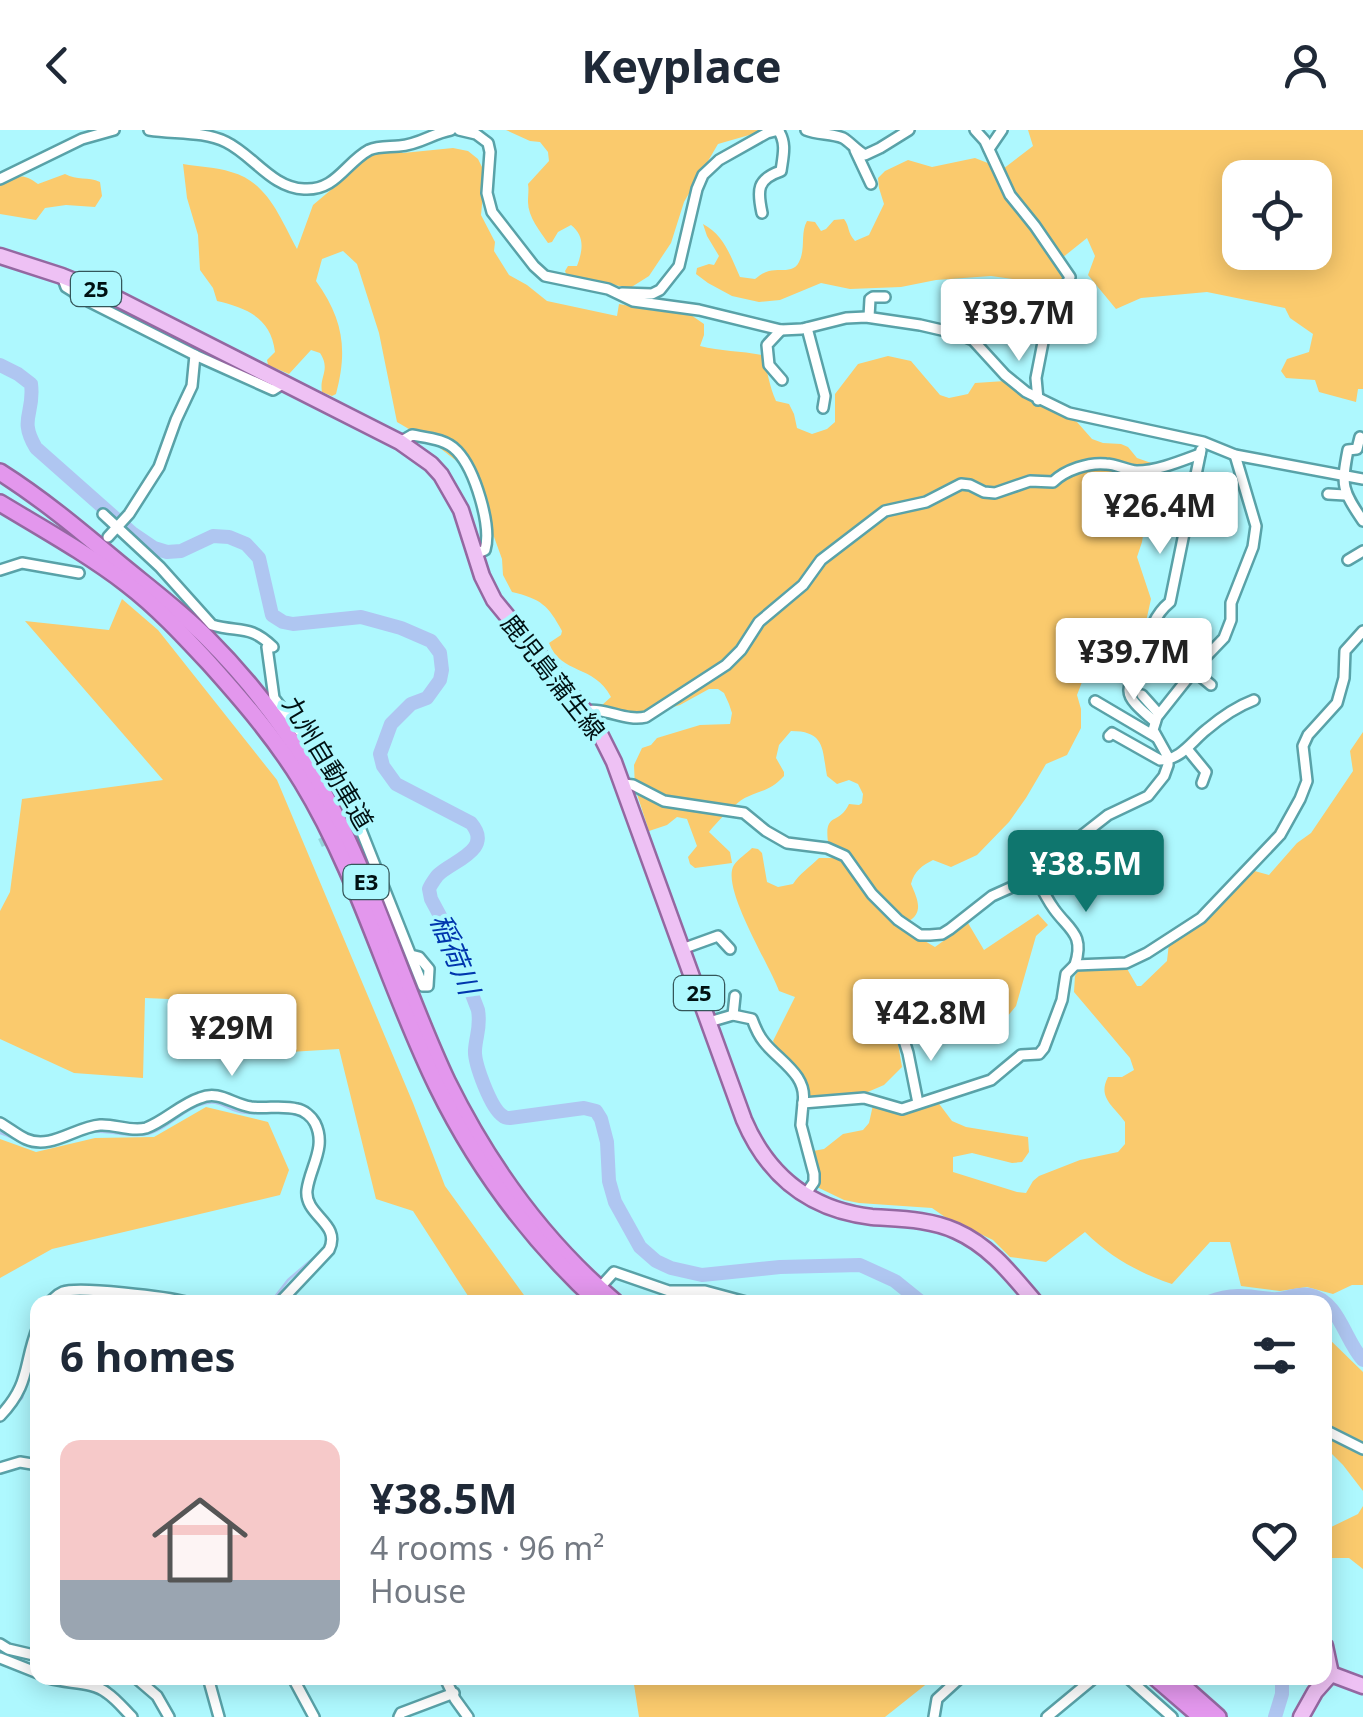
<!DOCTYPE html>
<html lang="en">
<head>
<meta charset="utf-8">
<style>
  body { margin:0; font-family:"Noto Sans","Noto Sans JP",sans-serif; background:#f2f2f3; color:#1f2937; height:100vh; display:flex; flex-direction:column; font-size:38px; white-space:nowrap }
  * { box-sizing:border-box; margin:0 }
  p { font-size:32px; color:#747a83 }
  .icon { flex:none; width:55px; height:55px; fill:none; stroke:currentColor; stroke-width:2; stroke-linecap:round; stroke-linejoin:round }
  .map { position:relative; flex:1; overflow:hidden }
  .details { position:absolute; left:30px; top:1165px; width:1302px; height:390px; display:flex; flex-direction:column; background:#fff; border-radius:20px; box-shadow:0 5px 25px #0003 }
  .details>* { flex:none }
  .buttons { position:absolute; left:1222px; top:30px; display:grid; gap:20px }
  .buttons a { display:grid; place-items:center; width:110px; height:110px; border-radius:20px; background:#fff; box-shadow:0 5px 25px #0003; font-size:50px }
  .price { position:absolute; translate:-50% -85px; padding:0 22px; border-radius:10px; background:#fff; color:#222; font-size:32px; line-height:65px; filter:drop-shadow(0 2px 5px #0008) }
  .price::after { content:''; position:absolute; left:50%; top:60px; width:30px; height:22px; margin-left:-15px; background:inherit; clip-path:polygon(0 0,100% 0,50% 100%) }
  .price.on { background:#0f766e; color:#fff }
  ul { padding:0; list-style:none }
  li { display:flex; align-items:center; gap:30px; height:250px; padding:0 30px }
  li+li { border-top:2px solid #e0e1e3 }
  li span { display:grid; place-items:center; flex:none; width:280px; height:200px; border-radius:20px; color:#555 }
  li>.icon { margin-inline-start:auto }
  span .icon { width:120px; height:120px; fill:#fffc; stroke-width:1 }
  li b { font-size:42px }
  h2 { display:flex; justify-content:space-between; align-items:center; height:120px; padding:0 30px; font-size:42px }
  header { display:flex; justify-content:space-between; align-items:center; height:130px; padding:0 30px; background:#fff; font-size:45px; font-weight:700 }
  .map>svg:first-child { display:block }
  .green { fill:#faca6d; fill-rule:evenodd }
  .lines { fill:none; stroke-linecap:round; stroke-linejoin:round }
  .stream { stroke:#afc6f1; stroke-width:2.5 }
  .river { stroke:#afc6f1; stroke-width:14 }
  .minor-tunnel { stroke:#94d5db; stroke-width:9; stroke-dasharray:9 4.5; stroke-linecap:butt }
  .minor-casing { stroke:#59a2a8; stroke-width:14 }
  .primary-casing { stroke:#9468a1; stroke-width:19 }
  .motorway-casing { stroke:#9468a1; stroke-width:20 }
  .minor { stroke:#fff; stroke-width:9 }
  .primary { stroke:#eec1f4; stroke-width:14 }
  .motorway { stroke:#e397ed; stroke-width:15 }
  .labels { text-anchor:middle; stroke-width:8; stroke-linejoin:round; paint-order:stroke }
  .shield { fill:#aef8fe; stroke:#34565a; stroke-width:2.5 }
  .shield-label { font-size:22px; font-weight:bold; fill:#001113 }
  .street-label { font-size:25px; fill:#001113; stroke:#aef8fe }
  .water-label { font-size:28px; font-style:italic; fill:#0036ad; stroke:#aef8fe }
</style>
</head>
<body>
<header><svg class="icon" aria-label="back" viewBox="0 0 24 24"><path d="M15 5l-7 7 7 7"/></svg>Keyplace<svg class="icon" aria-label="person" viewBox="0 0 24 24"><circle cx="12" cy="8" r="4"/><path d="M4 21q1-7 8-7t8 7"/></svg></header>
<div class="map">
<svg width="1363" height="1587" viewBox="0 0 1363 1587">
  <rect width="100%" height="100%" fill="#aef8fe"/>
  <g class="green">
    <path d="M506,0H767L718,14L684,72L671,113L649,146L630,158L567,146L565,141L568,136H577C583,120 585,106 571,95L558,102L552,112L548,113C540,101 528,87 528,72C528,65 529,60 528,54L549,31L548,22L540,12L530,11Z"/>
    <path d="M1028,0H1363V259H1358L1356,272L1319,262L1315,250L1286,248L1281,241L1287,229L1309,222L1313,204L1290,188L1285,178L1207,162L1141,168L1116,179L1088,145L1095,126L1087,108L1062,128L1065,150L1060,164H1054L1020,150L991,146L936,150L901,157L850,159L821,153L780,170L759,172L732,166L708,153L696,144L697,138L709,134L714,135L719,126L707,106L703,94C724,105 731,127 740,147L755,149C761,145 762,143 769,141C780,138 793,144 799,132C806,119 800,103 807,91L815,92L821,101L826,99L834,90L844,89C850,97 847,102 855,111L869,105L884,74L879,58L878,48L885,41L908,30L932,37L975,28L1003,39L1033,16ZM1240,48H1315V122H1240Z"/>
    <path d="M380,11L403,23L453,18L468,21L478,29L485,43L481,85L495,112L494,121L509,145L527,155L547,171L617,186L619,174L656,181L688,183L704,194V205L700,216C720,221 741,221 762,225C768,241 769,256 776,271L789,274L794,284L797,298L812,304L827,299L835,292V264L858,234L888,226L911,231L940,265L949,268L968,264L975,253L1005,251L1039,274L1077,292L1092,309L1103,313L1121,314L1128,317L1137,328L1157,335L1161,347L1159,357L1147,380L1142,412L1137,427L1151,469L1140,519L1118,527L1082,552L1077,565L1081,579V598L1067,625L1046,634L1026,668L1009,692L977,725L951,737L933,730C923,735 914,741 911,754C917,768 925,783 907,792L878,768L841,717L828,712C824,681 839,696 849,674L859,675L862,673L863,664L858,654L849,650L837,654L827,646C822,620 826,601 791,601L779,615L776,628L784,642V646C770,661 764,659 747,667C738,670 716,693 709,702L730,722L732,733L695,738L690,734L688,727L697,716L687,689L677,687L667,695L649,701L635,658L634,635L642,618L651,615L657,608L700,595L730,594L732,583L729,574L724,563L718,559H709L680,575L639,587L605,579L601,576L611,567C594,534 561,545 549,513L561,505L562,501C548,475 541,469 512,462L503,445L502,429L485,382L463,336L436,315L397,292L379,203L357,134L343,121L322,129L316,151C343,189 348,219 336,264L332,266L322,262C319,246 331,240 320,223L311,220L289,244L268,235L267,230L275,222C271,188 247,178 217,171L213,158L200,140L198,105L187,68L183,34C199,37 216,37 231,42C268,52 280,88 297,119L313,75L345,48Z"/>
    <path d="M65,44C77,51 88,46 100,52L102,66L95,77L66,75L45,78L36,90L0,84V54C18,46 22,42 38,54Z"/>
    <polygon points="122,469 158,500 277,650 413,973 445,1056 529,1172 472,1172 413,1081 376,1069 339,919 273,923 261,889 217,871 145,868 143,948 74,943 0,909 0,781 10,762 22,669 163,650 25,491 109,500"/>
    <path d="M1363,602V1155H1352L1333,1164L1307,1157L1280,1161L1241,1156L1230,1112H1210L1172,1154C1139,1143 1110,1127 1085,1102L1046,1132L1010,1127L993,1110L945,1087L932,1078L859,1073L844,1070L817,1057V1046L813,1021L824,1019L843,1004L863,1000L869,993L873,975L898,982L937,971L952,991L966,997L1028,1007L1029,1022L1022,1032L1012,1033L972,1023L953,1027V1042L1017,1062L1026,1063L1033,1051L1039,1046L1080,1030L1118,1022L1125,1014V992C1114,976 1097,968 1108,947H1122L1134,940L1130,928L1074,862L1075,846L1080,838L1126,837L1137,856H1141L1167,831L1169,813L1251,740L1269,745L1297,713L1311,703L1353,641L1350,621Z"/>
    <path d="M752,718L758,719L762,723L767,752L778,757L793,754C799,744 810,737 819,728H837L847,734L854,749L892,792L935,817L968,793L984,820L1038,784L1048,795L1036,806L1016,876L997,899L939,907L932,871L920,870L895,896L902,937L884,955L863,964L808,968L773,911L795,867L779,861C771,837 720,757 734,735C738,729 747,723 752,718Z"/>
    <polygon points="206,977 268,992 289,1040 280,1065 52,1119 0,1148 0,1009 36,1022 95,1008 154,1007"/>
    <polygon points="1325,1205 1363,1242 1363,1361 1343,1335 1325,1317"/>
    <polygon points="1363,1376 1363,1439 1349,1428 1325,1428 1325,1400 1358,1384"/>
    <polygon points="633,1548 934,1548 885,1587 639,1587"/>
  </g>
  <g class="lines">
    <g class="stream">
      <path d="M88,1002C108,999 132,1009 151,1003C169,997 182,981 199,975C218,968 223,977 237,981C259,988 286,976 307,990"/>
      <path d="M0,1003C19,1009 31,1020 52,1015"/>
      <polyline points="79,1165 121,1167"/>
      <polyline points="271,1172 288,1150 324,1119 327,1112"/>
      <polyline points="0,1292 22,1268 38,1214"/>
      <polyline points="0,1520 18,1527 38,1531"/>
      <polyline points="152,1566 163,1587"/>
    </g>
    <g class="river">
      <path d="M0,235L18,244L31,254C35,284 18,288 36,318L132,403L154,418L167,422L181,421L213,406L229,407L246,414L259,428L272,485L283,492L293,494L361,487L401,498L431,511L440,523L442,540L440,550L427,568L411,574L391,594L380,624L383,636L396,654L471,693C494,720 452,731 438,745C436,747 430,756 429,759L431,769L446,797L478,880C481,897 476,905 475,920C474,933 491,979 503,986C505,988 508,988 510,988L584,978L596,981L601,989L607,1012L609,1051L615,1072L640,1117L656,1131L671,1138L702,1145L780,1137L860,1135L895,1151L921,1172"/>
      <path d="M1209,1172C1232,1163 1248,1166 1271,1169C1285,1171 1296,1162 1310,1165C1339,1171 1345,1211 1363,1230"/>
      <polyline points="1275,1587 1282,1564 1282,1548"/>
    </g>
    <polyline class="minor-tunnel" points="320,713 359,695"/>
    <g class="minor-casing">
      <g id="minor">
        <path d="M149,0C174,4 204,1 226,12C253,25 272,58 304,59C336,61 345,33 369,20C378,16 389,17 399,16C419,15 433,3 451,0"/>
        <polyline points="459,0 476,4 488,13 490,22 487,63 492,82 534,136 545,146 608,159 633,171 699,180 781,200 802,199 846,188 866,187 920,195 959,204 973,210 1005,245 1026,262 1069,283 1203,312 1235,325 1363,349"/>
        <path d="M806,0C818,5 831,3 843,8C850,12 856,20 865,25L880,18L909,0"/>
        <polyline points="975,0 985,11 1010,65 1035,96 1070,147 1045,202 1036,248 1038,270"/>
        <polyline points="989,19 1002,0"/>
        <polyline points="855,20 871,54"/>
        <polyline points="0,49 82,9 114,0"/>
        <path d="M762,83C757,60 757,49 781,41C783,26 787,13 778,0"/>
        <polyline points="62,146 66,157 90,172 195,225"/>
        <polyline points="622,163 652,164 660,160 679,136 697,59 703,45 719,30 767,3 779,0"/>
        <polyline points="869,187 870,169 873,167 885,167"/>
        <polyline points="807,198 825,266 823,278"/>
        <polyline points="781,200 767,215 769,235 782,250"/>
        <polyline points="965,203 964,181 967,176 974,175"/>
        <polyline points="959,204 1003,195 1045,202"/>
        <path d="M1360,307L1357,319L1348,320C1341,356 1342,360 1363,391"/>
        <path d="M400,312L412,305C428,308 446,309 457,321C475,340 492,396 485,420L475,424"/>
        <polyline points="1328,364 1345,365"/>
        <path d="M103,384L160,437L212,495C240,503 249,494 273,517H267L274,568L318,625L344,665L359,695L423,856H428L429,839L419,827L411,825"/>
        <polyline points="108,407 129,384 159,337 176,290 192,256 195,225 273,260 284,253"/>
        <polyline points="1348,430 1363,421"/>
        <polyline points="0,440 22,433 79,443"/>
        <polyline points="1193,540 1211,555"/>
        <polyline points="1142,565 1159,584"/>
        <polyline points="1095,571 1156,607"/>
        <path d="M585,581C606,577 625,592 646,587L726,535L741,520L759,492L803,455L821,430L885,381L926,372L961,354L970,355L984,362L995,363L1030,351L1053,352C1065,340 1089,332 1106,334C1117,334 1127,341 1137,341C1157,341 1181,331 1200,324"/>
        <path d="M1155,592C1148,585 1129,572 1129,561C1128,553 1137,546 1139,539C1148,514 1148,490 1170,472L1201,320"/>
        <path d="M1109,606L1112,603L1160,630C1181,630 1191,612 1206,600C1219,589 1238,576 1254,570"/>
        <polyline points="1188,620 1206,642 1202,653"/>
        <polyline points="624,654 633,655 664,671 744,683 766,701 787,713 827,718 845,726 872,764 898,790 920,805 930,805 942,804 950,799 992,766 1012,757 1034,743 1108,685 1148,666 1164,646 1168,635 1168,627 1153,600 1157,587 1199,534 1224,508 1231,490 1231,473 1253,417 1256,396 1235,325"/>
        <path d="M1034,743C1040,755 1046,768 1054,779C1069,800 1085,804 1075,835"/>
        <polyline points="682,819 718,806 730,819"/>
        <polyline points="911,882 906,882 900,889 899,895 908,923 918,973"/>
        <polyline points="733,885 735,866"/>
        <path d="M709,892L733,885L752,889C755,897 758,905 764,912C779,931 808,945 803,973"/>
        <path d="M0,993C9,998 17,1005 26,1009C51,1020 75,997 100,995C115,994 131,1002 146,998C165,991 181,974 200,968C219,960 232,974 251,977C266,979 283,975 297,979C304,980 312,987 315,993C327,1017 310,1037 307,1060C304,1086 342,1093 329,1120L280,1172"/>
        <polyline points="805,1065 814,1052 814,1044 801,995 803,973 864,968 902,979 991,950 1021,925 1039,924 1044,918 1062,870 1066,844 1075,835 1126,833 1147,823 1201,788 1280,705 1300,669 1307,651 1303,616 1308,605 1337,573 1344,548 1345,521 1363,501"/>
        <polyline points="604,1153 614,1142 669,1161 705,1161 746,1172"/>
        <path d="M50,1172C55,1167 56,1165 63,1162C78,1156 168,1167 186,1172"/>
        <path d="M0,1286C31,1254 23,1234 38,1197"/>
        <polyline points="1325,1300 1363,1319"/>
        <polyline points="0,1338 20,1332 38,1335"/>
        <polyline points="0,1514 8,1519 38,1526"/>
        <polyline points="0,1528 38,1543"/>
        <path d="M49,1548C68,1554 92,1551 107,1563C116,1569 124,1579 132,1587"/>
        <polyline points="136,1548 157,1566 169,1587"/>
        <polyline points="206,1548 209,1551 219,1587"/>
        <polyline points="293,1548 314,1587"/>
        <polyline points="445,1548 455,1569 468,1587"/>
        <polyline points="1128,1548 1172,1587"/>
        <polyline points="399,1587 401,1583 454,1563"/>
        <polyline points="934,1587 937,1569 960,1548"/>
        <polyline points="1047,1587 1094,1548"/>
      </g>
    </g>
    <g class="primary-casing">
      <g id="primary">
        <path d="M0,126L62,146L114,167L400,312L431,334L441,345L461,380L482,446L494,470L585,581L596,596L614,632L744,990C768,1046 810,1080 872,1087C900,1089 930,1089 956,1101C990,1116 1012,1145 1035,1172"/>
        <polyline points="1325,1516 1331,1544"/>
        <polyline points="1331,1544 1363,1556"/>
        <polyline points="1301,1587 1315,1562 1331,1544"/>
      </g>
    </g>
    <g class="motorway-casing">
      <g id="motorway">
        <path d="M0,342C41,368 77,398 114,429C145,455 178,479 207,508C260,561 305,624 339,692C380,776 407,866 447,951C488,1034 544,1112 615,1172"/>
        <path d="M0,373C43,399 88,424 127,454C157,477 183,505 209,533C243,571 275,608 302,652C360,747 388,856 437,956C477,1038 531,1110 598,1172"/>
        <polyline points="1156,1548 1201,1587"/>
        <polyline points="1174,1548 1218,1587"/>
      </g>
    </g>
    <use href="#minor" class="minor"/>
    <use href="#primary" class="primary"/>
    <use href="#motorway" class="motorway"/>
  </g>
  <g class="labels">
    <g class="shield">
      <rect x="71" y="142" width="50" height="34" rx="8"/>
      <rect x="343.5" y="735" width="45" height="34" rx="8"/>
      <rect x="674" y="846" width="50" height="34" rx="8"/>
    </g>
    <g class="shield-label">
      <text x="96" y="167">25</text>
      <text x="366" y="760">E3</text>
      <text x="699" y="871">25</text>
    </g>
    <g class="street-label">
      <text transform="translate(553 547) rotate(52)" y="9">鹿児島蒲生線</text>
      <text transform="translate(328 633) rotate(59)" y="9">九州自動車道</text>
    </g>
    <g class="water-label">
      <text transform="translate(455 824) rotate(68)" y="10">稲荷川</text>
    </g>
  </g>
</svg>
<div class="buttons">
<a><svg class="icon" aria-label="locate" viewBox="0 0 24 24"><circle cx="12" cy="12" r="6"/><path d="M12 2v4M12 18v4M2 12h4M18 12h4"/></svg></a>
</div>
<b class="price" style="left:1019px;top:234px">¥39.7M</b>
<b class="price" style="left:1160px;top:427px">¥26.4M</b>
<b class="price" style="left:1134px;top:573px">¥39.7M</b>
<b class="price on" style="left:1086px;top:785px">¥38.5M</b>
<b class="price" style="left:931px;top:934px">¥42.8M</b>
<b class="price" style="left:232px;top:949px">¥29M</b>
<section class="details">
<h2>6 homes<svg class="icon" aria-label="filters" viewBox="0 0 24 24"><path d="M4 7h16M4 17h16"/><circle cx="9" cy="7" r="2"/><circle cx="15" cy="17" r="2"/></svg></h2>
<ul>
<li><span style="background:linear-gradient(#f6c9c9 70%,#9aa5b1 0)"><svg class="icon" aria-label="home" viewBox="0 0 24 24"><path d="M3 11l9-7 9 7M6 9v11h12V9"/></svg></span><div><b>¥38.5M</b><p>4 rooms · 96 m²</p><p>House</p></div><svg class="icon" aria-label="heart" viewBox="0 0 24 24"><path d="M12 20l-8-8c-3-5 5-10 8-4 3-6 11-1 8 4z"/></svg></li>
</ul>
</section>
</div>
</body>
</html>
